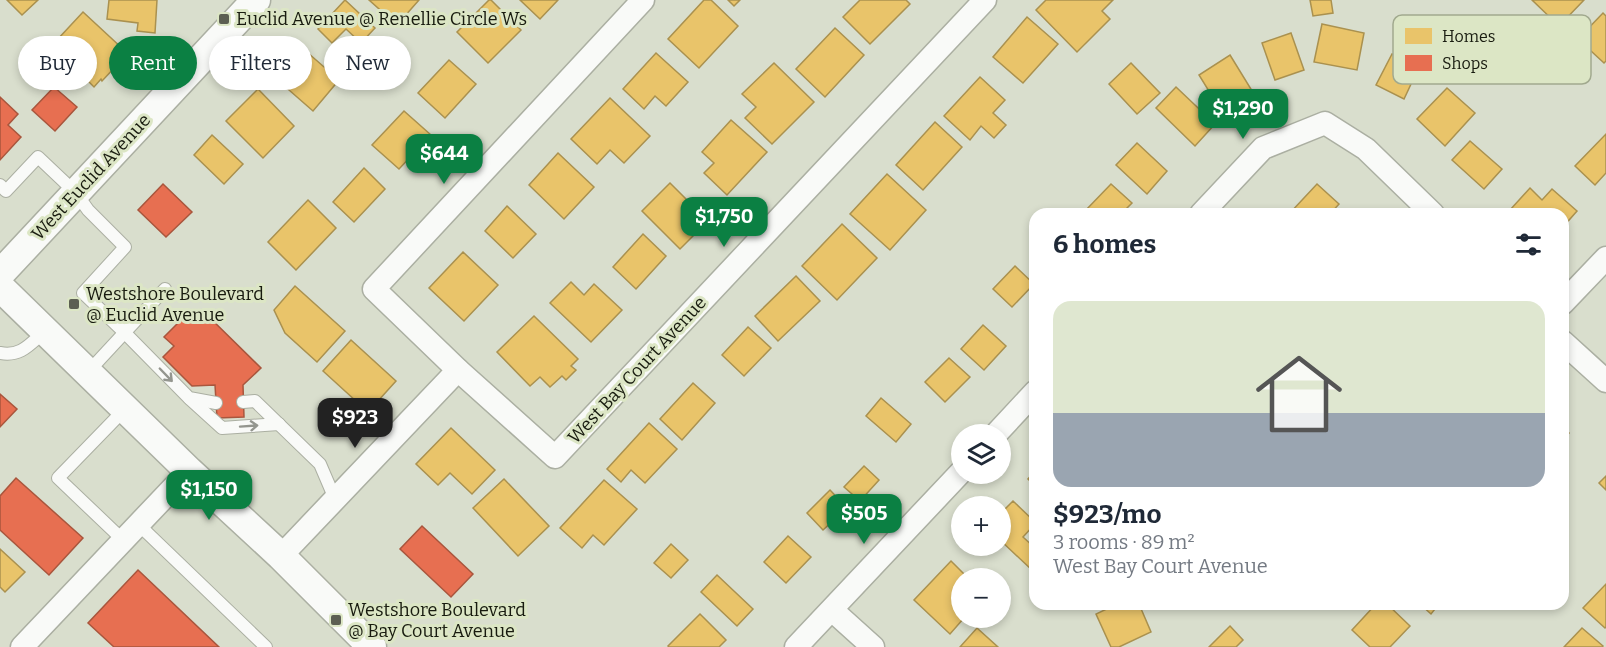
<!DOCTYPE html>
<html lang="en">
<head>
<meta charset="utf-8">
<style>
  body { margin:0; font-family:Bitter,serif; background:#f2f2f3; color:#1f2937; height:100vh; display:flex; flex-direction:column; font-size:22px; white-space:nowrap }
  * { box-sizing:border-box; margin:0 }
  p { font-size:20px; color:#747a83 }
  .icon { flex:none; width:33px; height:33px; fill:none; stroke:currentColor; stroke-width:2; stroke-linecap:round; stroke-linejoin:round }
  .map { position:relative; flex:1; overflow:hidden }
  .details { position:absolute; left:1029px; top:208px; width:540px; height:402px; display:flex; flex-direction:column; background:#fff; border-radius:18px; box-shadow:0 3px 9px #0003 }
  .details>* { flex:none }
  .top-card { position:absolute; left:18px; top:36px; width:570px; height:54px; display:flex; gap:12px }
  .buttons { position:absolute; left:951px; top:424px; display:grid; gap:12px }
  .buttons a { display:grid; place-items:center; width:60px; height:60px; border-radius:50%; background:#fff; box-shadow:0 3px 9px #0003; font-size:30px }
  .price { position:absolute; translate:-50% -51px; padding:0 14px; border-radius:12px; background:#0b8043; color:#fff; font-size:20px; line-height:39px; filter:drop-shadow(0 2px 3px #0008) }
  .price::after { content:''; position:absolute; left:50%; top:36px; width:18px; height:14px; margin-left:-9px; background:inherit; clip-path:polygon(0 0,100% 0,50% 100%) }
  .price.current { background:#222; color:#fff }
  ul { padding:0; list-style:none }
  li { display:grid; align-content:center; gap:12px; height:318px; padding:0 24px }
  li+li { border-top:2px solid #e0e1e3 }
  li span { display:grid; place-items:center; height:186px; border-radius:18px; color:#555 }
  li>.icon { margin-inline-start:auto }
  span .icon { width:108px; height:108px; fill:#fffc; stroke-width:1 }
  li b { font-size:26px }
  h2 { display:flex; justify-content:space-between; align-items:center; height:72px; padding:0 24px; font-size:26px }
  .tag { padding:0 21px; border-radius:27px; background:#fff; box-shadow:0 3px 9px #0003; font-size:21px; line-height:54px }
  .tag.current { background:#0b8043; color:#fff }
  .map>svg:first-child { display:block }
  .homes { fill:#e9c46a; stroke:#aa914f; stroke-width:1.5 }
  .shops { fill:#e76f51; stroke:#a9563d; stroke-width:1.5 }
  .lines { fill:none; stroke-linecap:round; stroke-linejoin:round }
  .service-casing { stroke:#abafa2; stroke-width:14 }
  .minor-casing { stroke:#abafa2; stroke-width:25 }
  .tertiary-casing { stroke:#abafa2; stroke-width:31 }
  .service { stroke:#f9faf8; stroke-width:12 }
  .minor { stroke:#f9faf8; stroke-width:22 }
  .tertiary { stroke:#f9faf8; stroke-width:28 }
  .oneway { stroke:#94968f }
  .poi-dot { fill:#5c5f52; stroke:#dce6c5; stroke-width:2 }
  .labels { text-anchor:middle; stroke-width:6; stroke-linejoin:round; paint-order:stroke }
  .poi-label { font-size:18px; fill:#181b0f; stroke:#dce6c5; text-anchor:start }
  .street-label { font-size:18px; fill:#181b0f; stroke:#dce6c5 }
  .key { fill:#dce6c5; stroke:#a1a98e; stroke-width:1.5 }
  .key-label { font-size:16px; fill:#181b0f }
</style>
</head>
<body>
<div class="map">
<svg width="1606" height="647" viewBox="0 0 1606 647">
  <rect width="100%" height="100%" fill="#d9decd"/>
  <g class="homes">
    <polygon points="7,0 38,0 22,15"/>
    <polygon points="109,0 157,0 155,33 137,31 138,23 107,19"/>
    <polygon points="345,0 375,28 361,43 346,29 332,43 318,29"/>
    <polygon points="369,0 419,0 397,25"/>
    <polygon points="489,0 491,0 521,30 488,63 457,32"/>
    <polygon points="520,0 558,0 540,19"/>
    <polygon points="704,0 711,0 738,26 699,68 668,39"/>
    <polygon points="728,0 740,0 734,6"/>
    <polygon points="860,0 906,0 910,4 870,44 843,17"/>
    <polygon points="1046,0 1113,0 1102,11 1110,19 1077,52 1036,10"/>
    <polygon points="1310,0 1331,0 1333,13 1313,16"/>
    <polygon points="1532,0 1584,0 1559,26"/>
    <polygon points="83,12 124,50 112,62 116,66 102,81 101,79 94,87 74,67 79,61 57,40"/>
    <polygon points="1603,13 1606,16 1606,61 1604,63 1578,39"/>
    <polygon points="1027,17 1058,44 1023,83 993,57"/>
    <polygon points="1322,24 1364,33 1357,70 1314,62"/>
    <polygon points="835,28 864,55 825,97 796,69"/>
    <polygon points="1291,33 1304,70 1275,80 1262,43"/>
    <polygon points="300,46 339,80 313,111 273,76"/>
    <polygon points="656,53 688,82 666,106 655,96 644,109 623,89"/>
    <polygon points="1392,54 1419,67 1404,99 1376,85"/>
    <polygon points="1230,55 1254,94 1223,114 1199,75"/>
    <polygon points="449,60 476,84 445,118 418,93"/>
    <polygon points="774,63 814,102 772,144 745,118 756,107 742,94"/>
    <polygon points="1131,63 1160,93 1137,114 1109,84"/>
    <polygon points="980,77 1005,100 993,113 1006,125 994,138 981,126 970,140 944,116"/>
    <polygon points="1176,87 1215,124 1195,146 1156,108"/>
    <polygon points="1447,88 1475,113 1445,146 1417,119"/>
    <polygon points="258,89 294,126 263,158 226,121"/>
    <polygon points="610,98 650,136 624,163 610,150 597,164 571,139"/>
    <polygon points="404,111 431,135 399,169 372,145"/>
    <polygon points="731,120 767,152 727,195 704,173 714,163 702,152"/>
    <polygon points="935,122 962,147 923,190 896,165"/>
    <polygon points="1606,134 1606,173 1595,185 1575,166"/>
    <polygon points="212,135 243,164 224,184 194,155"/>
    <polygon points="1470,141 1502,169 1484,189 1452,160"/>
    <polygon points="1137,143 1167,171 1147,194 1116,165"/>
    <polygon points="558,153 594,187 564,219 529,185"/>
    <polygon points="364,168 385,189 354,222 333,202"/>
    <polygon points="887,174 926,210 890,250 850,214"/>
    <polygon points="670,183 708,221 680,249 642,211"/>
    <polygon points="1111,184 1132,203 1121,214 1088,214 1085,211"/>
    <polygon points="1317,184 1339,204 1330,214 1289,214"/>
    <polygon points="1530,188 1542,200 1552,189 1577,211 1563,227 1563,214 1514,214 1510,210"/>
    <polygon points="308,200 336,228 296,270 268,242"/>
    <polygon points="507,206 536,234 513,258 485,231"/>
    <polygon points="842,224 877,258 837,300 802,266"/>
    <polygon points="643,234 666,256 636,289 613,267"/>
    <polygon points="463,252 498,285 464,321 429,288"/>
    <polygon points="1015,266 1034,284 1012,307 993,289"/>
    <polygon points="796,276 820,301 778,341 755,316"/>
    <polygon points="571,282 584,295 594,284 622,310 591,342 550,303"/>
    <polygon points="295,286 345,331 317,362 285,333 274,310"/>
    <polygon points="534,316 578,359 571,366 576,370 566,380 562,376 550,387 540,377 530,386 497,352"/>
    <polygon points="983,325 1006,346 984,370 961,349"/>
    <polygon points="748,327 771,348 744,376 722,355"/>
    <polygon points="351,340 396,381 368,412 323,371"/>
    <polygon points="949,358 970,377 945,402 925,382"/>
    <polygon points="693,383 715,403 682,440 660,419"/>
    <polygon points="881,398 911,424 896,442 866,416"/>
    <polygon points="649,423 677,449 645,483 631,470 621,482 607,469"/>
    <polygon points="1563,427 1569,433 1563,440"/>
    <polygon points="451,428 495,470 472,494 450,473 438,485 416,464"/>
    <polygon points="864,466 879,480 860,501 844,487"/>
    <polygon points="1035,471 1035,486 1028,479"/>
    <polygon points="1606,476 1606,490 1599,483"/>
    <polygon points="504,479 549,526 518,556 473,508"/>
    <polygon points="604,480 637,509 604,545 593,535 582,548 560,528"/>
    <polygon points="830,490 847,508 823,530 807,513"/>
    <polygon points="1013,501 1035,522 1035,524 1023,537 1035,548 1035,569 1033,571 1000,540 1000,514"/>
    <polygon points="788,536 811,557 786,583 764,562"/>
    <polygon points="671,544 688,560 671,578 654,563"/>
    <polygon points="0,549 25,572 5,592 0,587"/>
    <polygon points="951,561 969,579 962,579 962,618 964,618 950,634 914,600"/>
    <polygon points="717,575 753,609 737,626 701,592"/>
    <polygon points="1606,584 1606,627 1605,628 1583,608"/>
    <polygon points="1117,604 1139,604 1151,632 1119,647 1111,647 1096,614"/>
    <polygon points="1376,604 1387,604 1410,626 1390,647 1370,647 1352,630"/>
    <polygon points="1420,604 1439,604 1431,614"/>
    <polygon points="700,614 726,640 719,647 669,647 668,646"/>
    <polygon points="1230,626 1243,640 1236,647 1209,647"/>
    <polygon points="977,628 998,647 960,647"/>
    <polygon points="1582,628 1603,646 1602,647 1564,647"/>
  </g>
  <g class="shops">
    <polygon points="54,87 77,107 55,131 32,110"/>
    <polygon points="0,97 18,114 8,125 21,137 0,160"/>
    <polygon points="163,184 192,212 166,237 138,210"/>
    <polygon points="204,312 261,368 243,385 244,417 217,418 215,385 192,386 163,357 174,346 164,337 185,316 192,323"/>
    <polygon points="0,394 17,409 0,427"/>
    <polygon points="16,478 83,538 49,575 0,530 0,496"/>
    <polygon points="422,526 473,574 451,597 400,549"/>
    <polygon points="138,570 219,647 114,647 88,623"/>
  </g>
  <g class="lines">
    <g class="service-casing">
      <g id="service">
        <polyline points="0,185 6,191 38,157 76,193 88,210 125,247 83,293 125,333 189,398 216,403"/>
        <path d="M0,353C21,357 30,344 45,331"/>
        <polyline points="88,372 165,289"/>
        <polyline points="190,399 222,428 279,424"/>
        <polyline points="243,402 255,401 320,464 335,499"/>
        <polyline points="138,524 266,647"/>
        <polyline points="123,540 58,478 125,409"/>
      </g>
    </g>
    <g class="minor-casing">
      <g id="minor">
        <polyline points="643,0 374,289 458,370 555,457 985,0"/>
        <polyline points="1201,214 1263,148 1325,123 1366,149 1433,214"/>
        <polyline points="1563,303 1606,258"/>
        <polyline points="1563,342 1606,381"/>
        <polyline points="995,435 1035,392"/>
        <polyline points="281,556 458,370"/>
        <polyline points="832,610 873,647"/>
        <polyline points="22,647 189,471"/>
        <polyline points="796,647 962,471"/>
      </g>
    </g>
    <g class="tertiary-casing">
      <g id="tertiary">
        <polyline points="0,274 256,0"/>
        <polyline points="0,287 189,471 281,556 372,647"/>
      </g>
    </g>
    <use href="#service" class="service"/>
    <use href="#minor" class="minor"/>
    <use href="#tertiary" class="tertiary"/>
  </g>
  <defs><path id="oneway-shaft" d="M-6 0H5M1.5-3L5.5 0L1.5 3" fill="none" stroke-width="1.6" stroke-linecap="round" stroke-linejoin="round" transform="scale(1.5)"/></defs>
  <g class="oneway">
    <use href="#oneway-shaft" transform="translate(166 375) rotate(46)"/>
    <use href="#oneway-shaft" transform="translate(249 426) rotate(-4)"/>
  </g>
  <g class="poi-dot">
    <rect x="218" y="13" width="12" height="12" rx="3"/>
    <rect x="68" y="298" width="12" height="12" rx="3"/>
    <rect x="330" y="614" width="12" height="12" rx="3"/>
  </g>
  <g class="labels">
    <g class="poi-label">
      <text x="236" y="25">Euclid Avenue @ Renellie Circle Ws</text>
      <text x="86" y="300">Westshore Boulevard<tspan x="86" dy="21">@ Euclid Avenue</tspan></text>
      <text x="348" y="616">Westshore Boulevard<tspan x="348" dy="21">@ Bay Court Avenue</tspan></text>
    </g>
    <g class="street-label">
      <text transform="translate(91 177) rotate(-47)" y="6">West Euclid Avenue</text>
      <text transform="translate(637 370) rotate(-47)" y="6">West Bay Court Avenue</text>
    </g>
  </g>
  <rect x="1393" y="15" width="198" height="69" rx="9" class="key"/>
  <rect x="1405" y="28" width="27" height="16" fill="#e9c46a"/>
  <rect x="1405" y="55" width="27" height="16" fill="#e76f51"/>
  <g class="key-label">
    <text x="1442" y="42">Homes</text>
    <text x="1442" y="69">Shops</text>
  </g>
</svg>
<div class="buttons">
<a><svg class="icon" aria-label="layers" viewBox="0 0 24 24"><path d="M12 4l9 5-9 5-9-5zM3 14l9 5 9-5"/></svg></a>
<a>+</a>
<a>−</a>
</div>
<b class="price" style="left:1243px;top:140px">$1,290</b>
<b class="price" style="left:444px;top:185px">$644</b>
<b class="price" style="left:724px;top:248px">$1,750</b>
<b class="price current" style="left:355px;top:449px">$923</b>
<b class="price" style="left:209px;top:521px">$1,150</b>
<b class="price" style="left:864px;top:545px">$505</b>
<div class="top-card">
<a class="tag">Buy</a>
<a class="tag current">Rent</a>
<a class="tag">Filters</a>
<a class="tag">New</a>
</div>
<section class="details">
<h2>6 homes<svg class="icon" aria-label="filters" viewBox="0 0 24 24"><path d="M4 7h16M4 17h16"/><circle cx="9" cy="7" r="2"/><circle cx="15" cy="17" r="2"/></svg></h2>
<ul>
<li><span style="background:linear-gradient(#dfe7d0 60%,#9aa5b1 0)"><svg class="icon" aria-label="home" viewBox="0 0 24 24"><path d="M3 11l9-7 9 7M6 9v11h12V9"/></svg></span><div><b>$923/mo</b><p>3 rooms · 89 m²</p><p>West Bay Court Avenue</p></div></li>
</ul>
</section>
</div>
</body>
</html>
